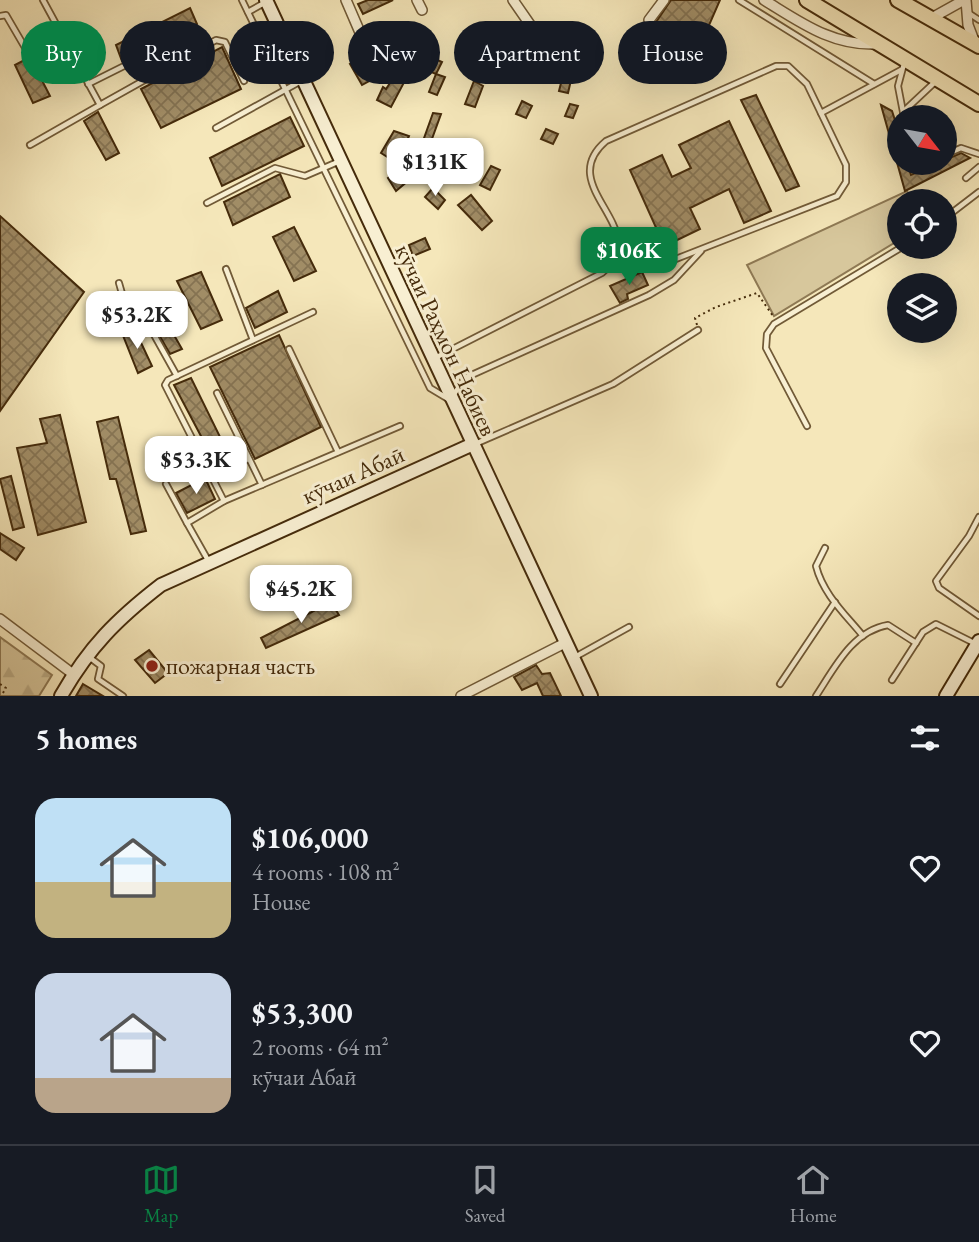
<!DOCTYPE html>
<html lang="en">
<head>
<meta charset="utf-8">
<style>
  body { margin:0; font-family:"EB Garamond",serif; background:#242831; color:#f1f3f6; height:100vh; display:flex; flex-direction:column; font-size:26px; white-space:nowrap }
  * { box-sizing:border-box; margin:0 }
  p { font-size:23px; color:#9ea1a6 }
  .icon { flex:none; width:38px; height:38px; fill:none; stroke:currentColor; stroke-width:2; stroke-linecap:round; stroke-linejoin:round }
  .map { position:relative; height:696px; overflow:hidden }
  .panel { display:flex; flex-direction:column; background:#171b24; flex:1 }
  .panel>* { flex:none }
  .banner { position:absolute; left:21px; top:21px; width:938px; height:63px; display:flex; gap:14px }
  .needle { width:46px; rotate:121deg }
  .fabs { position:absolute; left:887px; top:105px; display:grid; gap:14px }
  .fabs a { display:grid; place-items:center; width:70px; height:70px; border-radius:50%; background:#171b24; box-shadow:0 7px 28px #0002; font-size:35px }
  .price { position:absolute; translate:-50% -60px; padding:0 16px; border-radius:14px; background:#fff; color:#222; font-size:23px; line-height:46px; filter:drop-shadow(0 2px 4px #0008) }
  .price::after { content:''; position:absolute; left:50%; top:42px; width:21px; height:16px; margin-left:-10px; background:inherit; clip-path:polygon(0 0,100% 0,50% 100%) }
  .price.active { background:#0b8043; color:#fff }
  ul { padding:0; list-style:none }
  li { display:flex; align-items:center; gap:21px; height:175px; padding:0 35px }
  li span { display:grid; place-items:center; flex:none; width:196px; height:140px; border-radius:21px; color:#555 }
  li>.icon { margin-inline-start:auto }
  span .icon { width:84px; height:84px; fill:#fffc; stroke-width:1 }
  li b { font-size:30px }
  h2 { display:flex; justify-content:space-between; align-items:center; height:84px; padding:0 35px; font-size:30px }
  .chip { padding:0 24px; border-radius:32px; background:#171b24; box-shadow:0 7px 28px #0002; font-size:24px; line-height:63px }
  .chip.active { background:#0b8043; color:#fff }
  .tabs { display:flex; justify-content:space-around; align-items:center; height:98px; border-top:2px solid #363941; background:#171b24; font-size:19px; color:#9ea1a6 }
  .tabs a { display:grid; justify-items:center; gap:4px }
  .tabs .active { color:#0b8043 }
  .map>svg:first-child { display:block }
  .forest { fill:url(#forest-firs); stroke:#8e7954; stroke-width:2 }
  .pitch { fill:#d7c79c; stroke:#8e7954; stroke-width:2 }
  .building { fill:url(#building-cross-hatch); stroke:#452b0b; stroke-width:2 }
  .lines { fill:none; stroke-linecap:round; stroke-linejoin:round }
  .lane-casing { stroke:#715a37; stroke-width:8 }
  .street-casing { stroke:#715a37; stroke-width:12 }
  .secondary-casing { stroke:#452b0b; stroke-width:16 }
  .primary-casing { stroke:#452b0b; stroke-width:18 }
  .path { stroke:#452b0b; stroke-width:2; stroke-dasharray:2 3.5; stroke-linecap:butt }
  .lane { stroke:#f8efd2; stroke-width:4.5 }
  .street { stroke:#f8efd2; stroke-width:9 }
  .secondary { stroke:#f8efd2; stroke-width:12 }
  .primary { stroke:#f5e7ba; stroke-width:14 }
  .poi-dot { fill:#8f2418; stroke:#f8efd2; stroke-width:2.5 }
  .labels { text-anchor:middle; stroke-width:6; stroke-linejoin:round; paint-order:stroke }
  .street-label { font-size:24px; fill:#452b0b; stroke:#f8efd2 }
  .poi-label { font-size:24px; fill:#452b0b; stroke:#f8efd2; text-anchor:start }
</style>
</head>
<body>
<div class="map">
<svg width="979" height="696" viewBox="0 0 979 696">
  <defs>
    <pattern id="forest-firs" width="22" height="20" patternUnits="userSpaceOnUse" patternTransform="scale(1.75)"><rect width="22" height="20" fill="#d7c79c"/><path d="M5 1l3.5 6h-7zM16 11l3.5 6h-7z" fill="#baab85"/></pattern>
    <pattern id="building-cross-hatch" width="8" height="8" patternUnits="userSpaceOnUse" patternTransform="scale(1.75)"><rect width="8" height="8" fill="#a18d66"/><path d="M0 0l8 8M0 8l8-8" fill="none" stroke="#857352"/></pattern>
  </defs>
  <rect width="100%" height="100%" fill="#f5e7ba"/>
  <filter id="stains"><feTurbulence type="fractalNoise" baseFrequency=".00286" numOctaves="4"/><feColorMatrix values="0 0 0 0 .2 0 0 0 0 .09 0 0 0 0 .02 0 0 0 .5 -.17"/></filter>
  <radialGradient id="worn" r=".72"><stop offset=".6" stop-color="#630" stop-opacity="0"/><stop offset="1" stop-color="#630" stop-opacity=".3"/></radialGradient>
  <polygon class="forest" points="0,637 52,675 39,696 0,696"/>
  <polygon class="pitch" points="907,191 911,201 900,201 899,240 774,316 747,265"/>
  <g class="building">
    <polygon points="368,0 393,0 363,14 358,4"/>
    <polygon points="671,0 720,0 703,39 648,34"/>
    <polygon points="190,8 197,24 122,61 116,45"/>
    <polygon points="477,28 487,34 470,59 460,53"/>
    <polygon points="320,32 324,45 315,49 309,37"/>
    <polygon points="61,43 74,68 58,75 45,49"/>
    <polygon points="222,47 241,89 161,128 141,89"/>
    <polygon points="426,55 442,62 436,74 419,67"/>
    <polygon points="30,57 50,96 33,103 15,65"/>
    <polygon points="360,59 371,80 362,85 350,64"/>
    <polygon points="496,62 513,71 507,81 491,72"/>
    <polygon points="400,68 409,73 391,107 377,100 383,87 386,89"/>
    <polygon points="436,74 445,77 437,95 429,92"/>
    <polygon points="562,79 571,80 568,93 559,91"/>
    <polygon points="474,81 483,86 475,107 465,104"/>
    <polygon points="756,95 799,186 786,191 741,100"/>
    <polygon points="522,101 532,106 526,118 516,114"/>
    <polygon points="570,104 578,106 573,118 565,116"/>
    <polygon points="881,105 892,111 900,136 900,163 907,163 911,175 961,153 970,158 905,191"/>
    <polygon points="98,112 119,153 106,160 84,121"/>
    <polygon points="433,113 441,114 425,158 418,155"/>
    <polygon points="290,117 304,146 222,186 210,158"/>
    <polygon points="729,121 771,211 744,223 729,189 690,208 700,229 673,242 676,248 667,252 630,170 662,155 672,177 691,168 679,145"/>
    <polygon points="546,129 558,134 553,144 541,139"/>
    <polygon points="394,131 409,136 397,163 381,153"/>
    <polygon points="491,166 500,170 490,190 480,185"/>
    <polygon points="401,169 409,180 396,191 388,178"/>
    <polygon points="280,174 290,197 233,225 224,202"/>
    <polygon points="433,188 445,200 438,209 425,197"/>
    <polygon points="471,195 492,221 482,230 458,205"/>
    <polygon points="0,216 84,292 0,411"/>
    <polygon points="294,227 316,271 294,281 273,237"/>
    <polygon points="425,238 430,249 413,256 409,245"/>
    <polygon points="201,272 222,320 201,329 177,281"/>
    <polygon points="642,272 648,285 627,294 628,299 620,303 610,286"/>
    <polygon points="278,291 287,312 255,328 246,308"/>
    <polygon points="163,316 182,349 170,354 151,321"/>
    <polygon points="135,330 152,366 138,373 122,333"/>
    <polygon points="279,335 321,427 255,459 210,367"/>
    <polygon points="191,378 225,447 211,455 174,385"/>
    <polygon points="60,415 86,522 38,535 17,448 47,443 40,419"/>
    <polygon points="118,417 146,531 131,534 116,479 110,479 97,422"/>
    <polygon points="11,476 24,527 13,530 0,479"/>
    <polygon points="205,478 215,499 187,513 176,493"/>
    <polygon points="0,533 24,548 16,560 0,549"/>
    <polygon points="331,602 339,615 266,648 261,638"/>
    <polygon points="149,650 168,673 155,683 135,660"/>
    <polygon points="536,665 542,674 550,673 561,696 543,696 537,683 522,690 514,677"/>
    <polygon points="83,684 103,696 76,696"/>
  </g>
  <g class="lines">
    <g class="lane-casing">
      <g id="lane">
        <polyline points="43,0 100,105 216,40 225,42 244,81"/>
        <polyline points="242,0 430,388 450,400 465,378 649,295 674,280 701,251"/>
        <polyline points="739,0 874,84"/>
        <polyline points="248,12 266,2"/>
        <polyline points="967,12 979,20"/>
        <polyline points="0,16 6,15 27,51 63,37"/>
        <polyline points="88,84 186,35"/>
        <polyline points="903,112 898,86 905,60"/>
        <polyline points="821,113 901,70"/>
        <polyline points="905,117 903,112 935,82"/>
        <polyline points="216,128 301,81"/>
        <polyline points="30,145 100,105"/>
        <polyline points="945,155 961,148 979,154"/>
        <polyline points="966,178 979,167"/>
        <polyline points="207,203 275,168 305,176 340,161"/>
        <polyline points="945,218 979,192"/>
        <polyline points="226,269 253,340"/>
        <polyline points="119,283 127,311 148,324 177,376"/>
        <polyline points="289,349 338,452"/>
        <path d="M435,358L602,273C656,228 552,187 606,141L776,66H788L807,84L846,165V182L837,196L663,264"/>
        <polyline points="217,393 262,485"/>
        <polyline points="807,426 766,348 767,334 774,324 902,247"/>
        <polyline points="475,444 613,384 698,330"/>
        <polyline points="208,469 249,459"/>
        <polyline points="166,484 187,523"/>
        <polyline points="224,501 165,385 168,380 313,312"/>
        <polyline points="979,517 969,536 936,581 939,588 979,616"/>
        <path d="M825,548L816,566C823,594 845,614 863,636"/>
        <polyline points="209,562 187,523 224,501 400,426"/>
        <polyline points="89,657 101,666 98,679 123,696"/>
        <polyline points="575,657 629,627"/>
        <polyline points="892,680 923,632 936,624 976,644"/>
        <polyline points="780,684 835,602"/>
        <path d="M816,696C834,669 852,631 888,625L916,643"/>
      </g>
    </g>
    <g class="street-casing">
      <g id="street">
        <polyline points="346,0 368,51"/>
        <polyline points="417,0 422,10"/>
        <polyline points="513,0 531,26 534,48"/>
        <path d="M764,0C800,22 832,46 877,44"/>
        <polyline points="966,0 968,25 975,43"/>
        <polyline points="930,19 964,0"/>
        <polyline points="649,20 664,0"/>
        <polyline points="0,619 73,674"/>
        <polyline points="461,696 565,643"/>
      </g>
    </g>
    <g class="secondary-casing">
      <g id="secondary">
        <polyline points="266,0 591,696"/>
        <path d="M61,696C89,647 117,619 161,585L471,445"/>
        <polyline points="946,696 979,641"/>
      </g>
    </g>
    <g class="primary-casing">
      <g id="primary">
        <polyline points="807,0 979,104"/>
        <polyline points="898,0 979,46"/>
      </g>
    </g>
    <g class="path">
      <polyline points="697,325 695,318 716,307 757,293 773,316"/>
      <polyline points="0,684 6,688 1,696"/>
    </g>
    <use href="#lane" class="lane"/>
    <use href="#street" class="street"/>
    <use href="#secondary" class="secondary"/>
    <use href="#primary" class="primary"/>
  </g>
  <circle class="poi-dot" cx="152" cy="666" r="7"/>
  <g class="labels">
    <g class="street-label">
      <text transform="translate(446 340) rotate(65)" y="8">кӯчаи Раҳмон Набиев</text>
      <text transform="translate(353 475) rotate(-24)" y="8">кӯчаи Абаӣ</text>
    </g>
    <g class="poi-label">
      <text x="166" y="674">пожарная часть</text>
    </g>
  </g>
  <rect width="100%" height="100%" filter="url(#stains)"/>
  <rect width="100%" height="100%" fill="url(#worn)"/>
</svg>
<div class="fabs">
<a><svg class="needle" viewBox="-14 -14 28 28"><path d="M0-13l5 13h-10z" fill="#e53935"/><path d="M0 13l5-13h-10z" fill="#9ea1a6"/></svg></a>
<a><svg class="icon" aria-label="locate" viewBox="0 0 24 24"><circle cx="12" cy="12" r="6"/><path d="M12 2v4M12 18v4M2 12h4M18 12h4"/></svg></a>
<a><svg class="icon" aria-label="layers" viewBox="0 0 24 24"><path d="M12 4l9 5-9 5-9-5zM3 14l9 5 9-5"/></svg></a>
</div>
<b class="price" style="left:435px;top:198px">$131K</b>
<b class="price active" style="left:629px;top:287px">$106K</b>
<b class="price" style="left:137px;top:351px">$53.2K</b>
<b class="price" style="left:196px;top:496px">$53.3K</b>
<b class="price" style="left:301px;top:625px">$45.2K</b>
<div class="banner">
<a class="chip active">Buy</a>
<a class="chip">Rent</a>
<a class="chip">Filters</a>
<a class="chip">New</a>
<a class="chip">Apartment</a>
<a class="chip">House</a>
</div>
</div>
<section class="panel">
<h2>5 homes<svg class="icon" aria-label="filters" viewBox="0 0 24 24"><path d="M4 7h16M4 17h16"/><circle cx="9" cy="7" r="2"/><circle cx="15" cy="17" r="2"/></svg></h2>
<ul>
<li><span style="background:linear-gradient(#bfe0f5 60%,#c2b280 0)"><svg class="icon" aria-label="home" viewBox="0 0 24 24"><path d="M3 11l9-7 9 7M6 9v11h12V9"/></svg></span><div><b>$106,000</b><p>4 rooms · 108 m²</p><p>House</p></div><svg class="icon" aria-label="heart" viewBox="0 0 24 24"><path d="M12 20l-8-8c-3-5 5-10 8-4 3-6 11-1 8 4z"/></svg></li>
<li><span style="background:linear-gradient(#c9d6e8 75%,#b9a48a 0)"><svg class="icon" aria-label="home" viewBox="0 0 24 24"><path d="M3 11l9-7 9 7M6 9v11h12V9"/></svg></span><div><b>$53,300</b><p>2 rooms · 64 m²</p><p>кӯчаи Абаӣ</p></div><svg class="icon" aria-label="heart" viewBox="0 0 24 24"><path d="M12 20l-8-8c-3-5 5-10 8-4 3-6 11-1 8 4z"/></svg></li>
</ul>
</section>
<nav class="tabs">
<a class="active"><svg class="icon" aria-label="map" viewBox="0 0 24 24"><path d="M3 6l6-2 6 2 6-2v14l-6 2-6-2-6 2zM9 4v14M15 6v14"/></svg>Map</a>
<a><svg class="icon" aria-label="saved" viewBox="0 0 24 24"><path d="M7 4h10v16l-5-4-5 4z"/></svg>Saved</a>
<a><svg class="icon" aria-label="home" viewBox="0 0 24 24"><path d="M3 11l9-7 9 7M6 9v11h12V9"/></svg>Home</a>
</nav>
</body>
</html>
